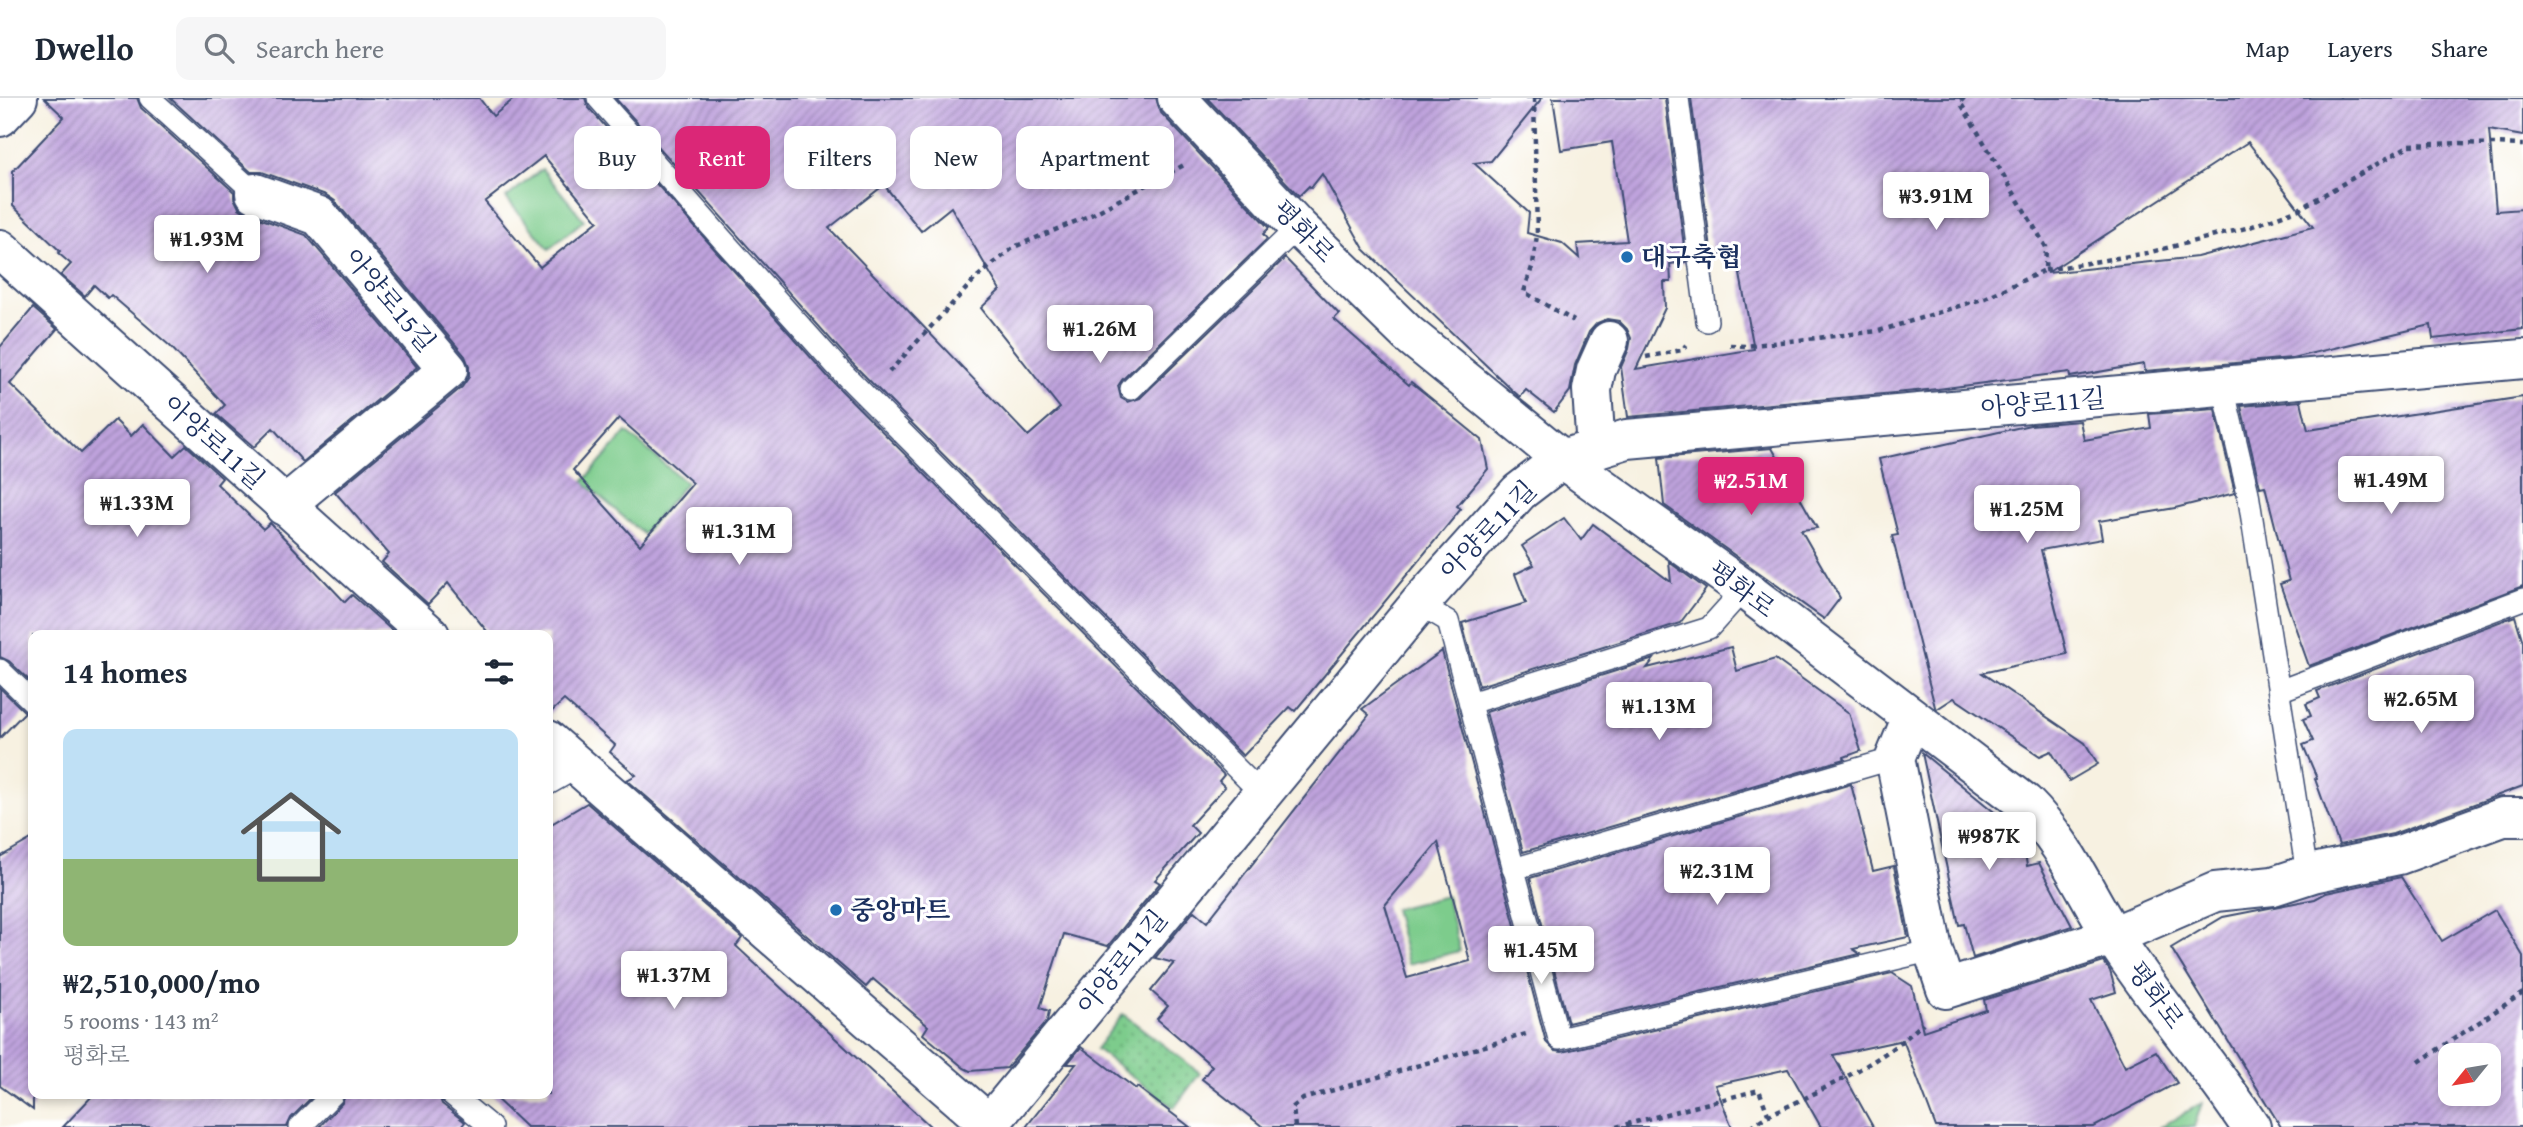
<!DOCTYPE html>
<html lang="en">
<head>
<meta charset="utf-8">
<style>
  body { margin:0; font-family:"Gentium Book Plus","Noto Serif KR",serif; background:#f6f6f7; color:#1f2937; height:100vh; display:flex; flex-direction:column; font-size:26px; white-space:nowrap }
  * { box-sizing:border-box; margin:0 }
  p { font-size:23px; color:#747a83 }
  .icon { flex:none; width:38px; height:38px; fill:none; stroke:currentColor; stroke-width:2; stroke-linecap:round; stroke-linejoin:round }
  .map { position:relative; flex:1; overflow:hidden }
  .side { position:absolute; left:28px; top:532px; width:525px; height:469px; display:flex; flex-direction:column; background:#fff; border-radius:14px; box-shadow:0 4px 10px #0003 }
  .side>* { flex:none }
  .guide { position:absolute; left:574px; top:28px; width:665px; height:63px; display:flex; gap:14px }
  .needle { width:46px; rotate:240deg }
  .tools { position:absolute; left:2438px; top:945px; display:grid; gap:14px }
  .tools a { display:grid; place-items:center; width:63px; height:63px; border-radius:14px; background:#fff; box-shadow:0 4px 10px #0003; font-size:35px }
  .price { position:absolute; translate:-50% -60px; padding:0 16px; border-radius:7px; background:#fff; color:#222; font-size:23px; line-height:46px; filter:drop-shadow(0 2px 4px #0008) }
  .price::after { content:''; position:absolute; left:50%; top:42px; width:21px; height:16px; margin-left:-10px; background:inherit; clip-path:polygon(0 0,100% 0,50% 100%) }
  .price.current { background:#db2777; color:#fff }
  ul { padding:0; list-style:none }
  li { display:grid; align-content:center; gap:14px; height:371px; padding:0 35px }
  li span { display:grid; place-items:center; height:217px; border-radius:14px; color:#555 }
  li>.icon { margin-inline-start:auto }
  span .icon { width:126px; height:126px; fill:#fffc; stroke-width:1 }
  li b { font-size:30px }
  h2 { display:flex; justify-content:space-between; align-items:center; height:84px; padding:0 35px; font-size:30px }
  .pill { padding:0 24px; border-radius:14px; background:#fff; box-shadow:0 4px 10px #0003; font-size:24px; line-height:63px }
  .pill.current { background:#db2777; color:#fff }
  header { display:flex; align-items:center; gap:42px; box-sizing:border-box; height:98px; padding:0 35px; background:#fff; border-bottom:2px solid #e0e1e3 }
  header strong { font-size:33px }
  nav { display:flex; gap:38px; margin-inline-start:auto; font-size:24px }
  .search { width:490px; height:63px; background:#f6f6f7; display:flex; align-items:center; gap:18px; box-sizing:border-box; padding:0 24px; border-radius:14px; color:#747a83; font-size:26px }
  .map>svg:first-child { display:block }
  .green { fill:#7dcc8c; stroke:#4c7e75; stroke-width:2 }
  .garden { fill:url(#garden-dots); stroke:#4c7e75; stroke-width:2 }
  .building { fill:url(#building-hatch); fill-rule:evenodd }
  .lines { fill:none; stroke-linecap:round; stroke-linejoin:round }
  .service-casing { stroke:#3c4c72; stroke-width:24 }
  .minor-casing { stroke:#3c4c72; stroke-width:42 }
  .path { stroke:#3c4c72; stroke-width:4.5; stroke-dasharray:5 5; stroke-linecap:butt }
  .service { stroke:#fff; stroke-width:21 }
  .minor { stroke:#fff; stroke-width:38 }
  .poi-dot { fill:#1f6fb2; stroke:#fff; stroke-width:2.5 }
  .labels { text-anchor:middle; stroke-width:6; stroke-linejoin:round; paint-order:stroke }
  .street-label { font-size:26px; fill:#1b2f5e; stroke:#fff }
  .poi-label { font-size:26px; font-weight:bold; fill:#1b2f5e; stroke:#fff; text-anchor:start }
</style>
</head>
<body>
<header>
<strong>Dwello</strong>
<div class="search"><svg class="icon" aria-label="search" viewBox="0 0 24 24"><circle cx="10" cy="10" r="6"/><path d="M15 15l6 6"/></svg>Search here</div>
<nav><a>Map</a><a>Layers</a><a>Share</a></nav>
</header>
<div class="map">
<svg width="2523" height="1029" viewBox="0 0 2523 1029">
  <defs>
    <pattern id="garden-dots" width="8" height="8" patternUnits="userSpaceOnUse" patternTransform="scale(1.75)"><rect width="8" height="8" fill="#7dcc8c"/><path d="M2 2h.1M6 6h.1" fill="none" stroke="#66a676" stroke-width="1.8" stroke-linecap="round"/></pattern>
    <pattern id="building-hatch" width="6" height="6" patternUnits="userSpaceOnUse" patternTransform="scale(1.75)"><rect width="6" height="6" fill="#bfa3dd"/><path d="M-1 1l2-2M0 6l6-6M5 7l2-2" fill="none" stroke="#9a85b6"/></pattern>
  </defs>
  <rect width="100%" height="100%" fill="#fff"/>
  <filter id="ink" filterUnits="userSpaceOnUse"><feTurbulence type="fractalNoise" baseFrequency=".0143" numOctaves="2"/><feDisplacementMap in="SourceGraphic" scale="14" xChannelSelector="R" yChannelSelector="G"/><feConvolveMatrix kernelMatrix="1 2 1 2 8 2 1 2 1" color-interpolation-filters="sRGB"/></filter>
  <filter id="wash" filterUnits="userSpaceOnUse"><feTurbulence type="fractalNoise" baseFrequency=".00686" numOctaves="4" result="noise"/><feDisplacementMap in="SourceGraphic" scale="28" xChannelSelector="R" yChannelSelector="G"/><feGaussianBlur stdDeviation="1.57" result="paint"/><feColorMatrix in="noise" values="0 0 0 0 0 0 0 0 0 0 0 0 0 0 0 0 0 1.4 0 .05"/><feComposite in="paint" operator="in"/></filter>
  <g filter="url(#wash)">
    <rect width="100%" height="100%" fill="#f7f1e1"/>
    <g class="green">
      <polygon points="542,71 584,122 549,151 506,100"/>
      <polygon points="627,334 686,385 643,436 583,384"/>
      <polygon points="1446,798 1460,853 1408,866 1394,811"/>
      <polygon points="2202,1005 2194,1029 2161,1029"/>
    </g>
    <polygon class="garden" points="1123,916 1200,975 1174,1010 1096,951"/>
    <g id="blocks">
      <g class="building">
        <polygon points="44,0 137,0 141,10 234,94 234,100 239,110 248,116 306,137 417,269 303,364 273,330 254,349 216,316 225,307 170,248 111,197 108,200 94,187 85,198 61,177 71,166 58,155 60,153 13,108 13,73 64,19"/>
        <path d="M170,0H479L493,18L515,0H585L588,9L830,281L1224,677L1219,683L1225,689L1190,727L1198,735L1155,782L1160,785L1108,848L1064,836L1040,910L1049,913L1047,923L1007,970L970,973L964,970L923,936L928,928L873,881L866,889L627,682L636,677L610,654L615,647L564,602L548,617V537H490L448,485L428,506L382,464L389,456L335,394L462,289L469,279V268L465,258L335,103L326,97L262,74H251ZM544,58L598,123L540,169L485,104ZM619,320L693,385L640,447L573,372Z"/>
        <path d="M615,0H1156L1161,15L1269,130L1263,136L1267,141L1122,282L1118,288L1121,300L1128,304L1140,300L1285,160L1339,216L1334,221L1409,287L1411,284L1482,342L1488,371L1457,408L1461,411L1295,613L1290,609L1243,658L850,263ZM884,87L921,133L951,109L1000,192L981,210L1060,310L1028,338L829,130Z"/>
        <path d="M1207,0H1542L1491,63L1474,65L1529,115L1527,135L1562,145L1579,160L1577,146L1627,143L1612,44L1561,52L1553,0H1665L1686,164L1670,166L1671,184H1664L1665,210L1636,271L1754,251L1736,155L1712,159L1691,0H2523V38L2489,32L2496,113L2523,111V231L2433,241L2431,227L2292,260L2145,273L2144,266L2070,279L2069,274L1938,291L1628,319L1621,269L1629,251L1631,240L1627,231L1619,223L1607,221L1597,225L1589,234L1575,267L1570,293L1554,314L1526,292L1520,299L1511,291L1364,151L1322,76L1311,90L1309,88L1299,98ZM2248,44L2313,129L2197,159L2047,175Z"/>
        <polygon points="33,210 57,231 10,286 81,355 115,322 131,338 143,326 174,358 186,347 222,380 217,386 263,431 270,425 345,504 352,497 397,537 33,537 33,586 9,563 0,559 0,249"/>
        <polygon points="2523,299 2523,488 2309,568 2280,486 2289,483 2265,388 2260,389 2241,308 2301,303 2308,332"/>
        <polygon points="2215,311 2235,395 2175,410 2099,423 2102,441 2041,452 2067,556 1982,575 2085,645 2098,666 2069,683 2051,653 2040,658 1954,600 1937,611 1935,609 1892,438 1898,437 1879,361 2030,327 2080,323 2084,342 2151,330 2149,316"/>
        <polygon points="1772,350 1817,430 1801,432 1840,500 1824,521 1664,407 1659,360"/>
        <polygon points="1564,420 1581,442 1593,426 1671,484 1669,464 1706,491 1680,525 1479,588 1462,525 1526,505 1515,476 1534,467 1522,448"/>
        <polygon points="2515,518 2523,544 2523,688 2393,736 2339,747 2315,681 2317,680 2303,647 2313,643 2303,621 2311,618 2306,606 2320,600 2317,593"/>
        <polygon points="1731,549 1737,573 1775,561 1849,615 1861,653 1844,659 1845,661 1523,754 1486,614 1654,561 1647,570"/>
        <path d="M1442,553L1546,944L1555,953L1562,954L1892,875L1912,888L1923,933L1986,912L1984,902L2104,864L2110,873L2116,894L2091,902L2125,969L2156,953L2177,985L2094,1029H1936L1903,942L1833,957L1873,1029H1821L1788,971L1715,987L1732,1029H1263L1202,981L1212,968L1157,921L1168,908L1151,893L1174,865L1155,860L1194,813L1207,824L1369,617L1362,611ZM1438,744L1470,863L1407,880L1385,807Z"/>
        <polygon points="0,590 25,614 0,640"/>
        <polygon points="1922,655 2004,722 2010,758 2025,755 2027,768 2039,765 2072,828 1973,860 1964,826 1959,827"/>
        <polygon points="1851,686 1873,773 1894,768 1908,839 1853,851 1860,856 1568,925 1530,780"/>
        <polygon points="587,705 742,840 736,848 931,1029 526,1029 491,996 548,996 548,728"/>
        <polygon points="33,740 33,1012 0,988 0,759"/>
        <path d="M2401,779L2442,843L2495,812L2523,858V1029H2281L2171,850L2223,819L2315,801L2326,795ZM2450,957H2488V996H2450Z"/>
        <polygon points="1081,949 1136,991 1137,989 1190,1029 1026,1029 1076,966 1067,966"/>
        <polygon points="94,996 315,996 291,1020 287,1029 63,1029"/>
        <polygon points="346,996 438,996 442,1006 465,1024 461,1029 319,1029 342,1005"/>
      </g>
    </g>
  </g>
  <g filter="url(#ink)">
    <use href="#blocks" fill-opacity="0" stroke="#3c4c72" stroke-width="2"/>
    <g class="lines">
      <g class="service-casing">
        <g id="service">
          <polyline points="150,0 255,95"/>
          <polyline points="598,0 722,141 840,272 1261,695"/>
          <polyline points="1678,0 1707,223"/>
          <polyline points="2223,289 2248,395 2307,776"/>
          <polyline points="1131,291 1298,129"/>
          <polyline points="1419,506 1448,523 1559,941 1933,852"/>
          <polyline points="0,572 33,604"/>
          <polyline points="2279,593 2523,501"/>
          <polyline points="1470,605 1709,530 1744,491"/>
          <polyline points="548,686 578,669"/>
          <polyline points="1513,771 1895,660"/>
          <polyline points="451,996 491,1029"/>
          <polyline points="300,1029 333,996"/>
        </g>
      </g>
      <g class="minor-casing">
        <g id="minor">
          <path d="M1177,0L1298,129L1408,236L1562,361L1744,491L2025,705C2066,746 2083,791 2113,838C2155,904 2208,963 2251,1029"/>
          <polyline points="0,19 18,0"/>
          <polyline points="255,95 319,118 448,272 284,408"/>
          <polyline points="0,151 430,537"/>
          <polyline points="1596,351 1592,292 1596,272 1609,243"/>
          <polyline points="1911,621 1895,660 1933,852 1946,891 2113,838 2215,794 2273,788 2313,775 2399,757 2503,719 2523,719"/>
          <polyline points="548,642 989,1026"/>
          <polyline points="987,1029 1419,506 1519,394 1562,361 1627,341 2523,261"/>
        </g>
      </g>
      <g class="path">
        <polyline points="1534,0 1537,137 1533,166 1524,194 1574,223"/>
        <polyline points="2045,172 2147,155 2250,129 2299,111 2410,47 2460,45 2523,47"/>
        <polyline points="1730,247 1745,248 1879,233 1985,200 2045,172 2046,149 1960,4 1964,0"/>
        <polyline points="1646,259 1682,252 1686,247"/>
        <polyline points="889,274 977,179 1014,149 1091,117 1184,67"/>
        <polyline points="2419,964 2523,895"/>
        <polyline points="1295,1029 1293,1009 1303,1001 1526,936"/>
        <polyline points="1616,1029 1759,992 1768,1016"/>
        <path d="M1751,1029C1770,1014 1782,1012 1803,1001C1844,981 1890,957 1923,925"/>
      </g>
      <use href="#service" class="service"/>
      <use href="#minor" class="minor"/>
    </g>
  </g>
  <g class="poi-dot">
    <circle cx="1627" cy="159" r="7"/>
    <circle cx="836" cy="812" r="7"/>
  </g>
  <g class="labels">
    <g class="street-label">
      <text transform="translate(1304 133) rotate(46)" y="9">평화로</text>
      <text transform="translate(390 202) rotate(50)" y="9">아양로15길</text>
      <text transform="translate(2043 305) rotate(-5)" y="9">아양로11길</text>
      <text transform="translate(214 344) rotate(42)" y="9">아양로11길</text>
      <text transform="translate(1488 432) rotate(-46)" y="9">아양로11길</text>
      <text transform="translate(1742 491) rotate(37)" y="9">평화로</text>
      <text transform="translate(1122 864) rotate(-51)" y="9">아양로11길</text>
      <text transform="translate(2156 897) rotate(54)" y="9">평화로</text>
    </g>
    <g class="poi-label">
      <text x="1641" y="168">대구축협</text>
      <text x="850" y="821">중앙마트</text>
    </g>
  </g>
</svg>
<div class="tools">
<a><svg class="needle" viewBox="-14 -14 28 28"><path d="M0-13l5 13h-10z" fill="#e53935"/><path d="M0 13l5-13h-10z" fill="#747a83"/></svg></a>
</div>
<b class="price" style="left:1936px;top:134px">₩3.91M</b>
<b class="price" style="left:207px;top:177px">₩1.93M</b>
<b class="price" style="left:1100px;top:267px">₩1.26M</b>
<b class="price" style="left:2391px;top:418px">₩1.49M</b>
<b class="price current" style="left:1751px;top:419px">₩2.51M</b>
<b class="price" style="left:137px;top:441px">₩1.33M</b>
<b class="price" style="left:2027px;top:447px">₩1.25M</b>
<b class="price" style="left:739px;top:469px">₩1.31M</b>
<b class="price" style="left:2421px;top:637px">₩2.65M</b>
<b class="price" style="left:1659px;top:644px">₩1.13M</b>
<b class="price" style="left:1989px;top:774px">₩987K</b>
<b class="price" style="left:1717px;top:809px">₩2.31M</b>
<b class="price" style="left:1541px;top:888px">₩1.45M</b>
<b class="price" style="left:674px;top:913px">₩1.37M</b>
<div class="guide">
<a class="pill">Buy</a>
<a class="pill current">Rent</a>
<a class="pill">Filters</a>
<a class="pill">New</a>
<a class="pill">Apartment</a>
</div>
<section class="side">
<h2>14 homes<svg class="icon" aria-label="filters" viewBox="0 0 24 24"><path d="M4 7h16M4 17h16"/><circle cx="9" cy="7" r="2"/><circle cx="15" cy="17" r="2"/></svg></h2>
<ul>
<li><span style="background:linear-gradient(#bfe0f5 60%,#8fb573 0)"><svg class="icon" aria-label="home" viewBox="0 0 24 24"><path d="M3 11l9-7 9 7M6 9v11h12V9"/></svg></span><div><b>₩2,510,000/mo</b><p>5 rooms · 143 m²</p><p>평화로</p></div></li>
</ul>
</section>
</div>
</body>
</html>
